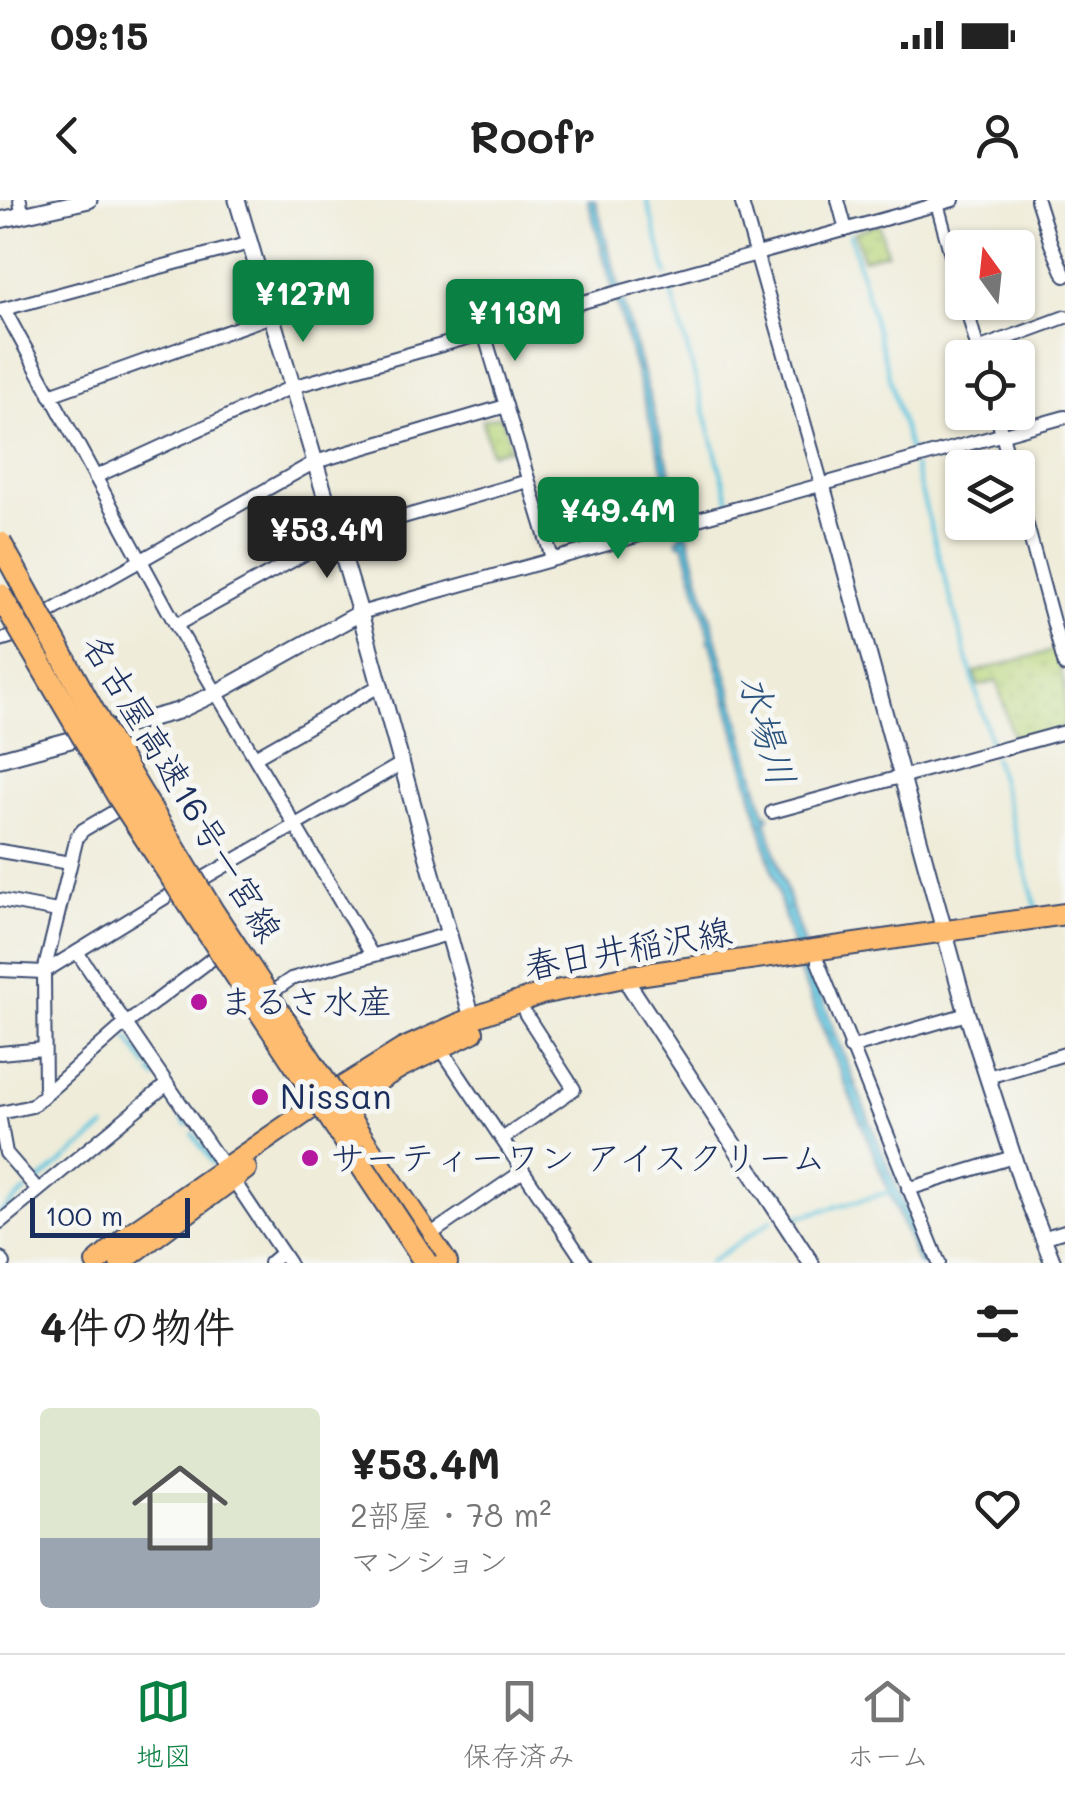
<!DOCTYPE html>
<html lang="ja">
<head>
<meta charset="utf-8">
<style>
  body { margin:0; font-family:Mali,"Klee One",sans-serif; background:#f2f2f2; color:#222; height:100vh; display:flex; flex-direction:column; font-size:38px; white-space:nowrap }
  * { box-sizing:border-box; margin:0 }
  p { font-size:32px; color:#767676 }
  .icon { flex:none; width:55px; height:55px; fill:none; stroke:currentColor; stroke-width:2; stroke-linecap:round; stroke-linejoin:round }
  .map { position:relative; height:1063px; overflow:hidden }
  .sheet { display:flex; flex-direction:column; background:#fff; flex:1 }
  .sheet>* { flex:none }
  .needle { width:65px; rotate:345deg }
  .tools { position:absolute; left:945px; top:30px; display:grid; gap:20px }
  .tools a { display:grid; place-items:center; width:90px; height:90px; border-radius:10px; background:#fff; box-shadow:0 2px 8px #0004; font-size:50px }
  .scale { position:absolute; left:30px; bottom:25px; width:160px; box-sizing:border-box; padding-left:10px; border:5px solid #1b2f5e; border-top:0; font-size:28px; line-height:35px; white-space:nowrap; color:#1b2f5e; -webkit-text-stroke:8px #f6f6f2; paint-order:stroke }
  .price { position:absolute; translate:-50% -85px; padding:0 22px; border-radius:10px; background:#0b8043; color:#fff; font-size:32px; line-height:65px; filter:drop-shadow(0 2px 5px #0008) }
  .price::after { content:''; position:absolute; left:50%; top:60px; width:30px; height:22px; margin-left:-15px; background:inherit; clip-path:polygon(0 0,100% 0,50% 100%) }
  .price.on { background:#222; color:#fff }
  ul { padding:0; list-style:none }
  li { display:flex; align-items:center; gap:30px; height:250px; padding:0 40px }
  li+li { border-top:2px solid #e0e0e0 }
  li span { display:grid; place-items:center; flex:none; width:280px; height:200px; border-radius:10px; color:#555 }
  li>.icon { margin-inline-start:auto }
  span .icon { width:120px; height:120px; fill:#fffc; stroke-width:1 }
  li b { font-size:42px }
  h2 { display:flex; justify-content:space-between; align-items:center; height:120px; padding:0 40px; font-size:42px }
  .status { display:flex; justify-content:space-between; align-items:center; height:70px; padding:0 50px; background:#fff; direction:ltr }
  .status svg { height:28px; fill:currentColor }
  header { display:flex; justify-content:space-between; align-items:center; height:130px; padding:0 40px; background:#fff; font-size:45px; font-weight:600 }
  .tab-bar { display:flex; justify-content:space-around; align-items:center; height:140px; border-top:2px solid #e0e0e0; background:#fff; font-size:28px; color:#767676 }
  .tab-bar a { display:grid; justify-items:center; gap:5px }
  .tab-bar .on { color:#0b8043 }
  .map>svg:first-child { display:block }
  .grass { fill:url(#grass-dots); stroke:#6a836e; stroke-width:2.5 }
  .water { fill:url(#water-ripples); stroke:#3e7a9e; stroke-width:2.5 }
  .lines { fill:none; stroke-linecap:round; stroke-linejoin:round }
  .stream { stroke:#60c5de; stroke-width:4 }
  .minor-casing { stroke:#3b4b70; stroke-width:16 }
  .tertiary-casing { stroke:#3b4b70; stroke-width:19 }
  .primary-casing { stroke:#3b4b70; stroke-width:24 }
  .motorway-casing { stroke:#3b4b70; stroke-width:26 }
  .minor { stroke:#fff; stroke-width:12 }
  .tertiary { stroke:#fff; stroke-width:15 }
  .primary { stroke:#fdbc70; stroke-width:20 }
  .motorway { stroke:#fdbc70; stroke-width:22 }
  .motorway-bridge-casing { stroke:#3b4b70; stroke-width:26; stroke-linecap:butt }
  .motorway-bridge { stroke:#fdbc70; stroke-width:22 }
  .poi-dot { fill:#b5179e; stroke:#f6f6f2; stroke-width:4 }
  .labels { text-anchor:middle; stroke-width:10; stroke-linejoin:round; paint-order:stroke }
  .street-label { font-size:35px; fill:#1b2f5e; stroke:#f6f6f2 }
  .poi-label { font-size:35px; fill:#1b2f5e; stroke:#f6f6f2; text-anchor:start }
  .water-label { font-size:38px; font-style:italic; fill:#2c547e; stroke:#f6f6f2 }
</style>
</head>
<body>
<div class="status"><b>09:15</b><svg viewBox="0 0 49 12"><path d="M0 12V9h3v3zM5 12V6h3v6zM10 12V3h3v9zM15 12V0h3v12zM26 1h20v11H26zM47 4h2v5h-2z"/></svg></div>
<header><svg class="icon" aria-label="back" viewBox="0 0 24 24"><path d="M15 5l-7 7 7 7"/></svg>Roofr<svg class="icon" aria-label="person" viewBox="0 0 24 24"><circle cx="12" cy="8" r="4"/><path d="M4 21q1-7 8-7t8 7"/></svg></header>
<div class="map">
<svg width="1065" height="1063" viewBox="0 0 1065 1063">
  <defs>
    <pattern id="grass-dots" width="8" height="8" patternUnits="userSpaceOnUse" patternTransform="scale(2.5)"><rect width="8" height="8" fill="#b9d77e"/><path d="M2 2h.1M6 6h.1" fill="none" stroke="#9eb96f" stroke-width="1.8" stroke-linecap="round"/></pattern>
    <pattern id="water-ripples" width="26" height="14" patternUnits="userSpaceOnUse" patternTransform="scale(2.5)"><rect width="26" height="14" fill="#60c5de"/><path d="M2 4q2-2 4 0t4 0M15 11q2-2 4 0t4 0" fill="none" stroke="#4ea0b7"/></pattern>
  </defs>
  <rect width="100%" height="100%" fill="#f6f6f2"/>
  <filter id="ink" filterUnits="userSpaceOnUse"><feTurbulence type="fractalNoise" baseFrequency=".01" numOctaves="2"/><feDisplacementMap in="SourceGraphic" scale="20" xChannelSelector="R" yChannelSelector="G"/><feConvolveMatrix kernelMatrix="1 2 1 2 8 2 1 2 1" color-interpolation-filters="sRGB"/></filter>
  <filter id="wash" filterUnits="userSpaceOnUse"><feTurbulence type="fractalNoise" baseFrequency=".0048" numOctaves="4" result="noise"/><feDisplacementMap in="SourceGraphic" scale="40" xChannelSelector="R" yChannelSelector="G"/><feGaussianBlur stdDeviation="2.25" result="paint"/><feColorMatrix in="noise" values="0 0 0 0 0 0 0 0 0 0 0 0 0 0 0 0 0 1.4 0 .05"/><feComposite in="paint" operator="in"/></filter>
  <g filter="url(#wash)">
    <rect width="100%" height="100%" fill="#efecd9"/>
    <g class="grass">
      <polygon points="879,23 887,53 863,59 855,32"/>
      <polygon points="499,216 502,218 511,248 491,253 482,220"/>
      <polygon points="1055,450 1065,487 1065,528 1014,542 997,481 978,486 974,472"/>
    </g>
    <path class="water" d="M588,0H595L765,614H768L769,618L766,619C806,772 868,917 928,1063H918L799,770L711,442H708L710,437L684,344L678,343L677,339L682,336Z"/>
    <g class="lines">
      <g class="stream">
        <polyline points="647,0 667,75"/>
        <polyline points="850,34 910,252"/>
        <polyline points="669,82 729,301"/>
        <polyline points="914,266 992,548"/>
        <polyline points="994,557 1036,707"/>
        <polyline points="128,838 147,866"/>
        <polyline points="151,872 156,878"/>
        <polyline points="168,898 172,903"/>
        <polyline points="178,912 187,925"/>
        <polyline points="193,934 213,963"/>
        <polyline points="71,955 105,927"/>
        <polyline points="39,981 68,957"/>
        <polyline points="232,991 271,1050"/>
        <polyline points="1,1012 26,991"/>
        <polyline points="798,1017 890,992"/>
        <polyline points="709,1063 772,1020"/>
      </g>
    </g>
  </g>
  <g filter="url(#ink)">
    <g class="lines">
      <g class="minor-casing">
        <g id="minor">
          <polyline points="20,0 22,15"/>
          <polyline points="741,0 822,285"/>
          <polyline points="838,0 846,30"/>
          <polyline points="936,0 962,95"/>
          <polyline points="1037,0 1051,44 1065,76"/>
          <polyline points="965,102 980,158"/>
          <polyline points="4,109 176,425 372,755"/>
          <polyline points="0,110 250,43"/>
          <polyline points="484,133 552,358"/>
          <polyline points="978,149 1065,117"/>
          <polyline points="50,195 271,116"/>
          <polyline points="996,212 1011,268"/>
          <polyline points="95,277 292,187 513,125 521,119 953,0"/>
          <polyline points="1018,292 1065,466"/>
          <polyline points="360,413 1065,217"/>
          <polyline points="46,414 315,262 506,206"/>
          <polyline points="176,425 337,336 528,281"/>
          <polyline points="0,440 16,435"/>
          <polyline points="255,557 379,486"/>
          <polyline points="772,612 1065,532"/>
          <polyline points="0,651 70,663"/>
          <polyline points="204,678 401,564"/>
          <polyline points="0,700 57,711"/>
          <polyline points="77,752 224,967"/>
          <polyline points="818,762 939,1063"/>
          <polyline points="0,770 44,772 171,694"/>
          <polyline points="275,790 291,779 448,734"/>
          <polyline points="440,847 585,1063"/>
          <polyline points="850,848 967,814"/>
          <polyline points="0,853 43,849"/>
          <polyline points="988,877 1065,854"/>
          <polyline points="45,894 44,772 77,637 83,630 117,610"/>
          <polyline points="0,913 32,906 118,830 213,758"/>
          <polyline points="0,920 6,953 38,990"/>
          <polyline points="502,939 574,889 525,813"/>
          <polyline points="232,978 289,1063"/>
          <polyline points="908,989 1013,957"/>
          <polyline points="0,1022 166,885"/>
          <polyline points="437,1030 523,971"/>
          <polyline points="1042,1038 1065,1031"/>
          <polyline points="0,1058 4,1063"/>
          <polyline points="270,1063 282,1053"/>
        </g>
      </g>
      <g class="tertiary-casing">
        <g id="tertiary">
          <polyline points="237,0 360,413 472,818"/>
          <polyline points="0,20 89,0"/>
          <polyline points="822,285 967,814 1023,987 1053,1063"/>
          <polyline points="0,559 178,511 216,493 360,413"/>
          <polyline points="631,788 811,1063"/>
        </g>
      </g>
      <g class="primary-casing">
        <g id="primary">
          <polyline points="353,896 401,867 473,832"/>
          <polyline points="96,1063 131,1033 341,888 403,849 472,818 541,794 624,777 1065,714"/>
          <polyline points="120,1063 246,969"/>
        </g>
      </g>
      <g class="motorway-casing">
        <polyline id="motorway" points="359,934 446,1063"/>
      </g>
      <use href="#minor" class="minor"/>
      <use href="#tertiary" class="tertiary"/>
      <use href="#primary" class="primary"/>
      <use href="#motorway" class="motorway"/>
      <g class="motorway-bridge-casing">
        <g id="motorway-bridge">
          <polyline points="0,343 111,544 212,711 359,934"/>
          <polyline points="0,395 119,597 426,1063"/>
        </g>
      </g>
      <use href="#motorway-bridge" class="motorway-bridge"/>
    </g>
  </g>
  <g class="poi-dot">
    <circle cx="199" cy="802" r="10"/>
    <circle cx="260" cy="897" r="10"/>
    <circle cx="310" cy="958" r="10"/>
  </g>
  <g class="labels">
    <g class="street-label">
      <text transform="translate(182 588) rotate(59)" y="12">名古屋高速16号一宮線</text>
      <text transform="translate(628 749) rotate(-10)" y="12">春日井稲沢線</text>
    </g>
    <g class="poi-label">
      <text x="219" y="814">まるさ水産</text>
      <text x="280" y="909">Nissan</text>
      <text x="330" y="970">サーティーワン アイスクリーム</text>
    </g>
    <g class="water-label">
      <text transform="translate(767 530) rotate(74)" y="13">水場川</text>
    </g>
  </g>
</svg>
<div class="tools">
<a><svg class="needle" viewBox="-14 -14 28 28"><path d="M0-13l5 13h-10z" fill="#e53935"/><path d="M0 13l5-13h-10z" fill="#767676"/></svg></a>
<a><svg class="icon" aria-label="locate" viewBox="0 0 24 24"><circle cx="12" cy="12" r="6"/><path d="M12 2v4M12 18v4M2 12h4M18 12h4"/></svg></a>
<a><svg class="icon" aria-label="layers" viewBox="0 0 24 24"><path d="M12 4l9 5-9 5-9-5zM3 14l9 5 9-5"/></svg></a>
</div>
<div class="scale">100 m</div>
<b class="price" style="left:303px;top:145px">¥127M</b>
<b class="price" style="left:515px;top:164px">¥113M</b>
<b class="price" style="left:618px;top:362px">¥49.4M</b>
<b class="price on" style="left:327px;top:381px">¥53.4M</b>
</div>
<section class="sheet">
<h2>4件の物件<svg class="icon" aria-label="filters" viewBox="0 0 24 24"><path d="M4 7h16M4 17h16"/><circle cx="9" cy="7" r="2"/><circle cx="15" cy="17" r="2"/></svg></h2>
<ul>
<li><span style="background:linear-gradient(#dfe7d0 65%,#9aa5b1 0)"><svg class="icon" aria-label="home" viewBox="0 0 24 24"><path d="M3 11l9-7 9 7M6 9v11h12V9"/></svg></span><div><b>¥53.4M</b><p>2部屋 · 78 m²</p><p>マンション</p></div><svg class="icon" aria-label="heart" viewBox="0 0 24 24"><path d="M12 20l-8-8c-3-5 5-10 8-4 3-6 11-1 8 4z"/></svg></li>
</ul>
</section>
<nav class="tab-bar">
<a class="on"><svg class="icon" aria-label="map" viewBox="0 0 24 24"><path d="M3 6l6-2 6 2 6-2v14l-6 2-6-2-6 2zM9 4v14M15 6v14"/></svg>地図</a>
<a><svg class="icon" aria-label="saved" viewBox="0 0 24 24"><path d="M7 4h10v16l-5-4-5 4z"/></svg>保存済み</a>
<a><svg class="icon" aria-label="home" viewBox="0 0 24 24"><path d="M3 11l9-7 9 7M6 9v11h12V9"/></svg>ホーム</a>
</nav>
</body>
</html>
